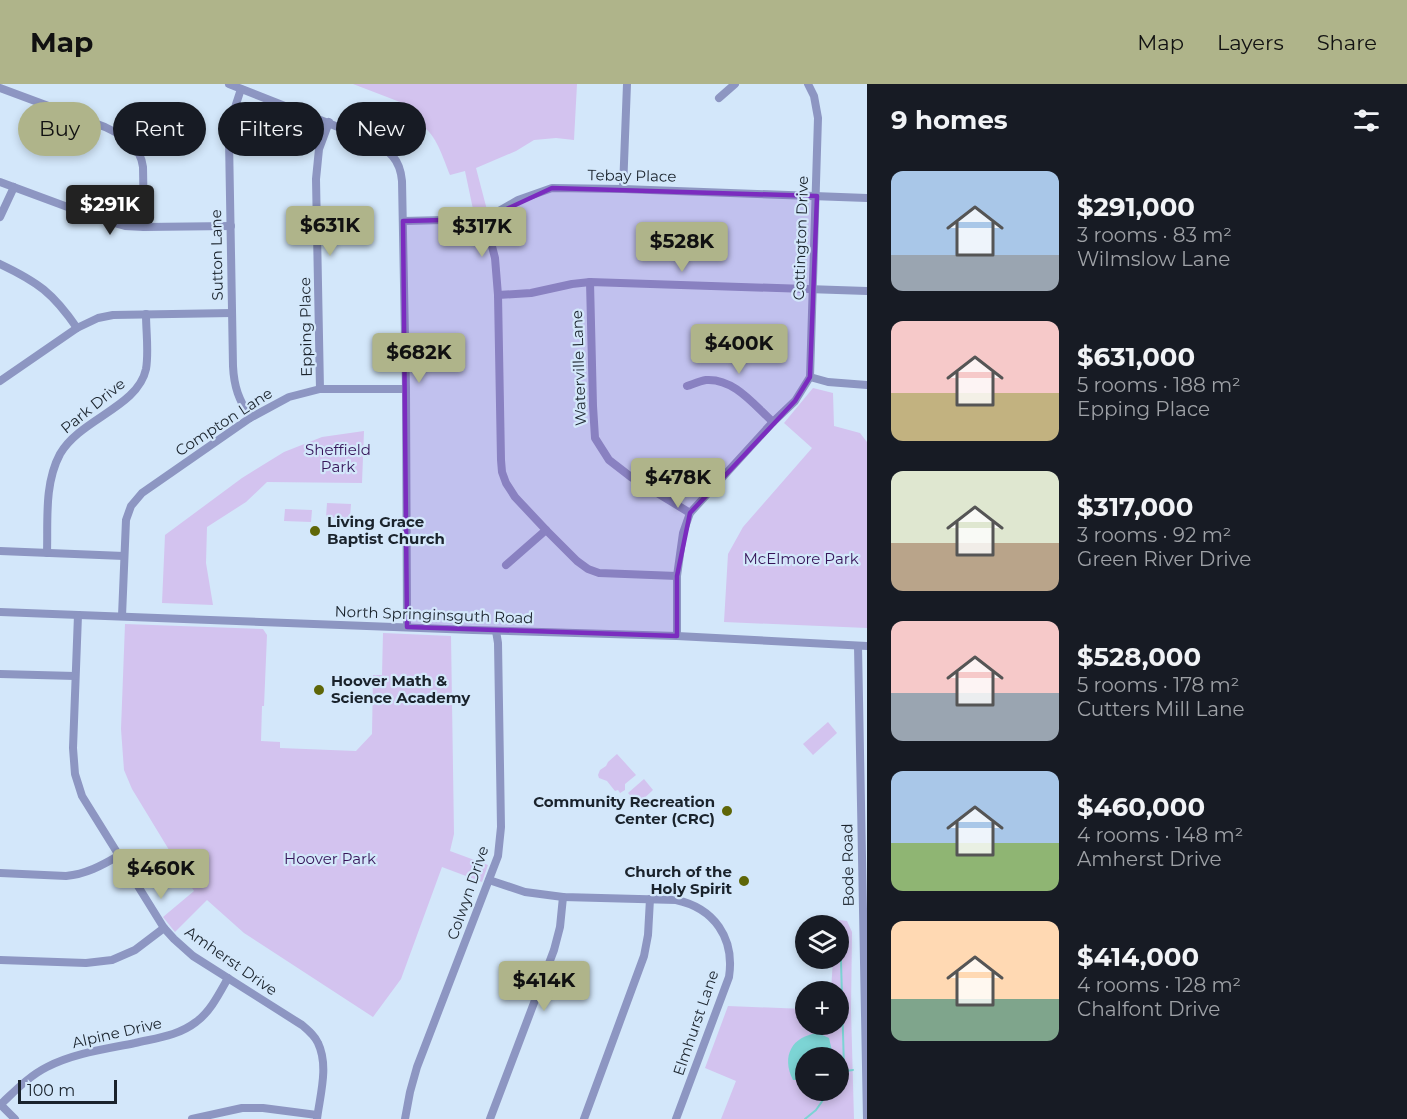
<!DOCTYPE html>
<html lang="en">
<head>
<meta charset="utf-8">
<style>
  body { margin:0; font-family:Montserrat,sans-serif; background:#20242c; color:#f1f3f6; height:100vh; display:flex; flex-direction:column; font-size:22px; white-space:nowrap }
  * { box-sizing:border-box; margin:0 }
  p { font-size:20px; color:#9ea1a6 }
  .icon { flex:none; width:33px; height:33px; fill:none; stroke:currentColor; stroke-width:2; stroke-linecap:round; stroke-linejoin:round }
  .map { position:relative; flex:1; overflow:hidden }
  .details { display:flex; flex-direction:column; background:#171b24; width:540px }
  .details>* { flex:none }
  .top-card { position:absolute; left:18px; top:18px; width:570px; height:54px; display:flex; gap:12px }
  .controls { position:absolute; left:795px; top:831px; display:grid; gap:12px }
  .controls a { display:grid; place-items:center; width:54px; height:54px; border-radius:50%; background:#171b24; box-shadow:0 3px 9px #0003; font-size:30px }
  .scale { position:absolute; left:18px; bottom:15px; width:99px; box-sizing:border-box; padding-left:6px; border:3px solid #1a232c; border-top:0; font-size:16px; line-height:21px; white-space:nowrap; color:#1a232c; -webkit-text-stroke:4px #d3e7fa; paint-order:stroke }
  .price { position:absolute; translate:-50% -51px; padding:0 14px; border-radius:6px; background:#afb48a; color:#111; font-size:20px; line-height:39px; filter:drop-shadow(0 2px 3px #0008) }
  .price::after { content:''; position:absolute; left:50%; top:36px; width:18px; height:14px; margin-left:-9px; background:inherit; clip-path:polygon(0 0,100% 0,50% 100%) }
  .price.active { background:#222; color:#fff }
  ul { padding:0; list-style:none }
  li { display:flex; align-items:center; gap:18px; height:150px; padding:0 24px }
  li span { display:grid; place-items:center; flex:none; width:168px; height:120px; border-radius:12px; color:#555 }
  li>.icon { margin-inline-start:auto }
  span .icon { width:72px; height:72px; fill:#fffc; stroke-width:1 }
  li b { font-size:26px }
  h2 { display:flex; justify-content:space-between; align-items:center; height:72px; padding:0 24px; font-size:26px }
  .pill { padding:0 21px; border-radius:27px; background:#171b24; box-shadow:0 3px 9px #0003; font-size:21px; line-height:54px }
  .pill.active { background:#afb48a; color:#111 }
  header { display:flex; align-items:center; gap:36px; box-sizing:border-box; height:84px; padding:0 30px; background:#afb48a; color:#111 }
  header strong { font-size:28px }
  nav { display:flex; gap:33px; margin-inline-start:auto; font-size:21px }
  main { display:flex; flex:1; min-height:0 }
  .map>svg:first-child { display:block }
  .green { fill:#d3c3ef; fill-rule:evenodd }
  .water { fill:#7cd4d4 }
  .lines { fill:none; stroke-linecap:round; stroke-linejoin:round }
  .stream { stroke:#7cd4d4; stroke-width:2 }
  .minor { stroke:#8d96c2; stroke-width:8 }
  .marked { fill:#7b2cbf; fill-opacity:0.2; stroke:#7b2cbf; stroke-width:4.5; stroke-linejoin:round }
  .poi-dot { fill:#5e6607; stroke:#d3e7fa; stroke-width:2 }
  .labels { text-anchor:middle; stroke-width:4.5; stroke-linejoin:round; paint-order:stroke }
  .street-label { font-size:15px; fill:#1a232c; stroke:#d3e7fa }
  .park-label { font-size:15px; fill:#361559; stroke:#d3e7fa }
  .poi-label { font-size:15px; font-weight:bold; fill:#1a232c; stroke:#d3e7fa; text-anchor:start }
</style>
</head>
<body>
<header>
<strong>Map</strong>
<nav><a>Map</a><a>Layers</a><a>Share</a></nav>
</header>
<main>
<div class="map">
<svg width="867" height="1035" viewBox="0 0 867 1035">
  <rect width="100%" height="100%" fill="#d3e7fa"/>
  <g class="green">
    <path d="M353,0H577L574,56L556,54L534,56L516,67L476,84L487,126L474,130L465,87L450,91C444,77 436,48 421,42L393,62L384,54L400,18Z"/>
    <polygon points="813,304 833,309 834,342 860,349 867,358 867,544 724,538 728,470 743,443 812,364 784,339"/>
    <polygon points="364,347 362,399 267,398 246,418 207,443 206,479 213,521 162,519 165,451 242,394 284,368 322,353"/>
    <polygon points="327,419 351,420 350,434 326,433"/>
    <polygon points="285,425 312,426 311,438 284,437"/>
    <polygon points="125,540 263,545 267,551 264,622 262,622 261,657 280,658 280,664 356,667 372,650 373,591 382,591 383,549 451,552 454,750 450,767 488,781 482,798 442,783 401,895 373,933 244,849 207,816 175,848 163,833 194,807 132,705 124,686 121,645"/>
    <polygon points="828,638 837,649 813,671 803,660"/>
    <polygon points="617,670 636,691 625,700 625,706 620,709 618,706 615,707 607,697 599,694 598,691 600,686 606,682 608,678"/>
    <polygon points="644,695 653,706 638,720 628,709"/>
    <path d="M839,836L847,837L852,848L851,926L854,1035H721L736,997L705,984L728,922L805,925L806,940H838V908L831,907L833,875L838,874V842L834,841ZM806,974H838V1006H806Z"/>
  </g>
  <path class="water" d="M818,949L829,954L833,971L832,973L806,974L805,996H793C781,972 792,952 818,949Z"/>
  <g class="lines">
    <g class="stream">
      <polyline points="840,841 844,985 846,987 853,986"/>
      <polyline points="838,996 846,987"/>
      <polyline points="805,1035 816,1026 830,1006"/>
    </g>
    <g class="minor">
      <path d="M229,0L371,56C389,67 400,74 402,97L406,305L407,543"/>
      <path d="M0,4L105,43C124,52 140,61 143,83L144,143"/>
      <path d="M241,5C235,22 230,38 229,56L233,282C234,304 239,315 250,334"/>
      <polyline points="719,14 735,0"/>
      <polyline points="0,98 100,135 125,142 144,143 231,142"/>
      <polyline points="623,105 627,0"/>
      <polyline points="0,133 14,103"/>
      <polyline points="485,135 495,174 498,211 501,376 502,388 506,399 515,413 546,446 577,477 588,485 599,489 677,492"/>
      <polyline points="403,137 485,135 518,116 552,104 623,105 867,114"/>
      <path d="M0,180C38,198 53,209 77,244"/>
      <polyline points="590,198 593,322 595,354 609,376 631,393 690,429"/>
      <polyline points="498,211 531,209 572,200 590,198 867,207"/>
      <polyline points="810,293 828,298 867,301"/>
      <polyline points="0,297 77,244 98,234 113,231 232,229"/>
      <path d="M687,302C693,300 700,297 706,296C734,294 754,321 773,338"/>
      <polyline points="320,305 316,95 319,65 329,38"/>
      <polyline points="0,467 124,472"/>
      <path d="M47,469C48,437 44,400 60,370C80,335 138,323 146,285C149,268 146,248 146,230"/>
      <polyline points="506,481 546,446"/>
      <polyline points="0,528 473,546 677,552 867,562"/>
      <path d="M78,531L73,664L75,690L82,712L164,844L174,855L193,872L302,941C309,947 315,952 318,959C329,982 320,1011 317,1035"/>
      <polyline points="122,532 126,436 131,422 142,409 250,334 289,313 320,305 406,305"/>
      <polyline points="677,552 677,492 683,449 690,429 773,338 795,317 810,293 818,34 814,12 808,0"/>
      <polyline points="858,562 867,1035"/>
      <polyline points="0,590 75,592"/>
      <path d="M0,789L66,792C86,790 101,782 118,772"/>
      <path d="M489,796L525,808L563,813L676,816C714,824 735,854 729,893L676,1035"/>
      <polyline points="0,876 86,879 112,876 135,866 164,844"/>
      <polyline points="0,1020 15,1035"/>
      <path d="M1,1020C15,1007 29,992 47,983C74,969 106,965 135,959C156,954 178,952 196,938C210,928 219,910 228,894"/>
      <polyline points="192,1035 242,1024 263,1024 317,1031"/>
      <polyline points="405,1035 410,1008 417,983 498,772 501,743 498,559 496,547"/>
      <polyline points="490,1035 554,866 560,843 563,813"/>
      <polyline points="584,1035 644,872 648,851 650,815"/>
    </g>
  </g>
  <path class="marked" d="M552,104L817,112L810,293L795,317L690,429L677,492V552L407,543L403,137L485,135Z"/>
  <g class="poi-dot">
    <circle cx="315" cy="447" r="6"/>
    <circle cx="319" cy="606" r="6"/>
    <circle cx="727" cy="727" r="6"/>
    <circle cx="744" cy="797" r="6"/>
  </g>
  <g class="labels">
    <g class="street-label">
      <text transform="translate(632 92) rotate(1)" y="5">Tebay Place</text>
      <text transform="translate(801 154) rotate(-88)" y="5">Cottington Drive</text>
      <text transform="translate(217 171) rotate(-91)" y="5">Sutton Lane</text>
      <text transform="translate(306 243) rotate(-91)" y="5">Epping Place</text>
      <text transform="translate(579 284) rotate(-92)" y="5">Waterville Lane</text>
      <text transform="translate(93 322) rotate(-39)" y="5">Park Drive</text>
      <text transform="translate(224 338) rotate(-33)" y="5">Compton Lane</text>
      <text transform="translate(434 531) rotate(2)" y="5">North Springinsguth Road</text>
      <text transform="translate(848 781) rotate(-91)" y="5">Bode Road</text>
      <text transform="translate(468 809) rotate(-71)" y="5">Colwyn Drive</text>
      <text transform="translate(231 877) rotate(35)" y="5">Amherst Drive</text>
      <text transform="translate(696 939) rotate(-71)" y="5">Elmhurst Lane</text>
      <text transform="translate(117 949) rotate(-13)" y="5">Alpine Drive</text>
    </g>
    <g class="park-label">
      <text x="338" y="371">Sheffield<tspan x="338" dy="17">Park</tspan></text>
      <text x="801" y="480">McElmore Park</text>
      <text x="330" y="780">Hoover Park</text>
    </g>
    <g class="poi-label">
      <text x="327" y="443">Living Grace<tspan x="327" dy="17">Baptist Church</tspan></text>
      <text x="331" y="602">Hoover Math &amp;<tspan x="331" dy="17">Science Academy</tspan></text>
      <text x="715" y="723" text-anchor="end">Community Recreation<tspan x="715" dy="17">Center (CRC)</tspan></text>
      <text x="732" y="793" text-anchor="end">Church of the<tspan x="732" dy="17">Holy Spirit</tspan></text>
    </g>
  </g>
</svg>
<div class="controls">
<a><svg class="icon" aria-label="layers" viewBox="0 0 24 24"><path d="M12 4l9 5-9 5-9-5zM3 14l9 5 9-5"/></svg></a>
<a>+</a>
<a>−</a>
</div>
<div class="scale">100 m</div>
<b class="price active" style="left:110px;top:152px">$291K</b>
<b class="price" style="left:330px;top:173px">$631K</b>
<b class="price" style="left:482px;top:174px">$317K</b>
<b class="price" style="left:682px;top:189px">$528K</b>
<b class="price" style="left:739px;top:291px">$400K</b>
<b class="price" style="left:419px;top:300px">$682K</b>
<b class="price" style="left:678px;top:425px">$478K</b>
<b class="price" style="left:161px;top:816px">$460K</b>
<b class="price" style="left:544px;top:928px">$414K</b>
<div class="top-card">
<a class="pill active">Buy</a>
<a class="pill">Rent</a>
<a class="pill">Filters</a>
<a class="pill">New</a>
</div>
</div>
<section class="details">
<h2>9 homes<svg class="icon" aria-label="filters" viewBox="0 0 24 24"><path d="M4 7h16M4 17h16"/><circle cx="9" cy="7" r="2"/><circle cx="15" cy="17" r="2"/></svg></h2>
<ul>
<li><span style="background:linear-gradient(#a9c7e8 70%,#9aa5b1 0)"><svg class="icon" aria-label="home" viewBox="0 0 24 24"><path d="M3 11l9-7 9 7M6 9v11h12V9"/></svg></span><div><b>$291,000</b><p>3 rooms · 83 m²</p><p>Wilmslow Lane</p></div></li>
<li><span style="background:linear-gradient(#f6c9c9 60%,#c2b280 0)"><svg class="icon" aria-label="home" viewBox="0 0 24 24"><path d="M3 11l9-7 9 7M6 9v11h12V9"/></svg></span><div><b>$631,000</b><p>5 rooms · 188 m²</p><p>Epping Place</p></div></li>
<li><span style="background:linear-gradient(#dfe7d0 60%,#b9a48a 0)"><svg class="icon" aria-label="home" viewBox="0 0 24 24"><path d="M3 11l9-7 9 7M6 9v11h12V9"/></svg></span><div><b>$317,000</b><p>3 rooms · 92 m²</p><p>Green River Drive</p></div></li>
<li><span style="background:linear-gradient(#f6c9c9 60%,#9aa5b1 0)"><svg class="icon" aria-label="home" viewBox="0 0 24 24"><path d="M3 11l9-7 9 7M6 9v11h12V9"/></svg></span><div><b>$528,000</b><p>5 rooms · 178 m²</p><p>Cutters Mill Lane</p></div></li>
<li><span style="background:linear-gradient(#a9c7e8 60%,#8fb573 0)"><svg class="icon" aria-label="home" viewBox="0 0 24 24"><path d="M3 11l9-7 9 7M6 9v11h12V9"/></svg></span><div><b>$460,000</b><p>4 rooms · 148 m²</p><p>Amherst Drive</p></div></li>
<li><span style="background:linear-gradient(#ffd9b3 65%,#7fa58c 0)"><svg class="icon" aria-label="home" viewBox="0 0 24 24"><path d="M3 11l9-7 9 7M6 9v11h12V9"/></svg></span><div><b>$414,000</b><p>4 rooms · 128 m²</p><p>Chalfont Drive</p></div></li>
</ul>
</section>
</main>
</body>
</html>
